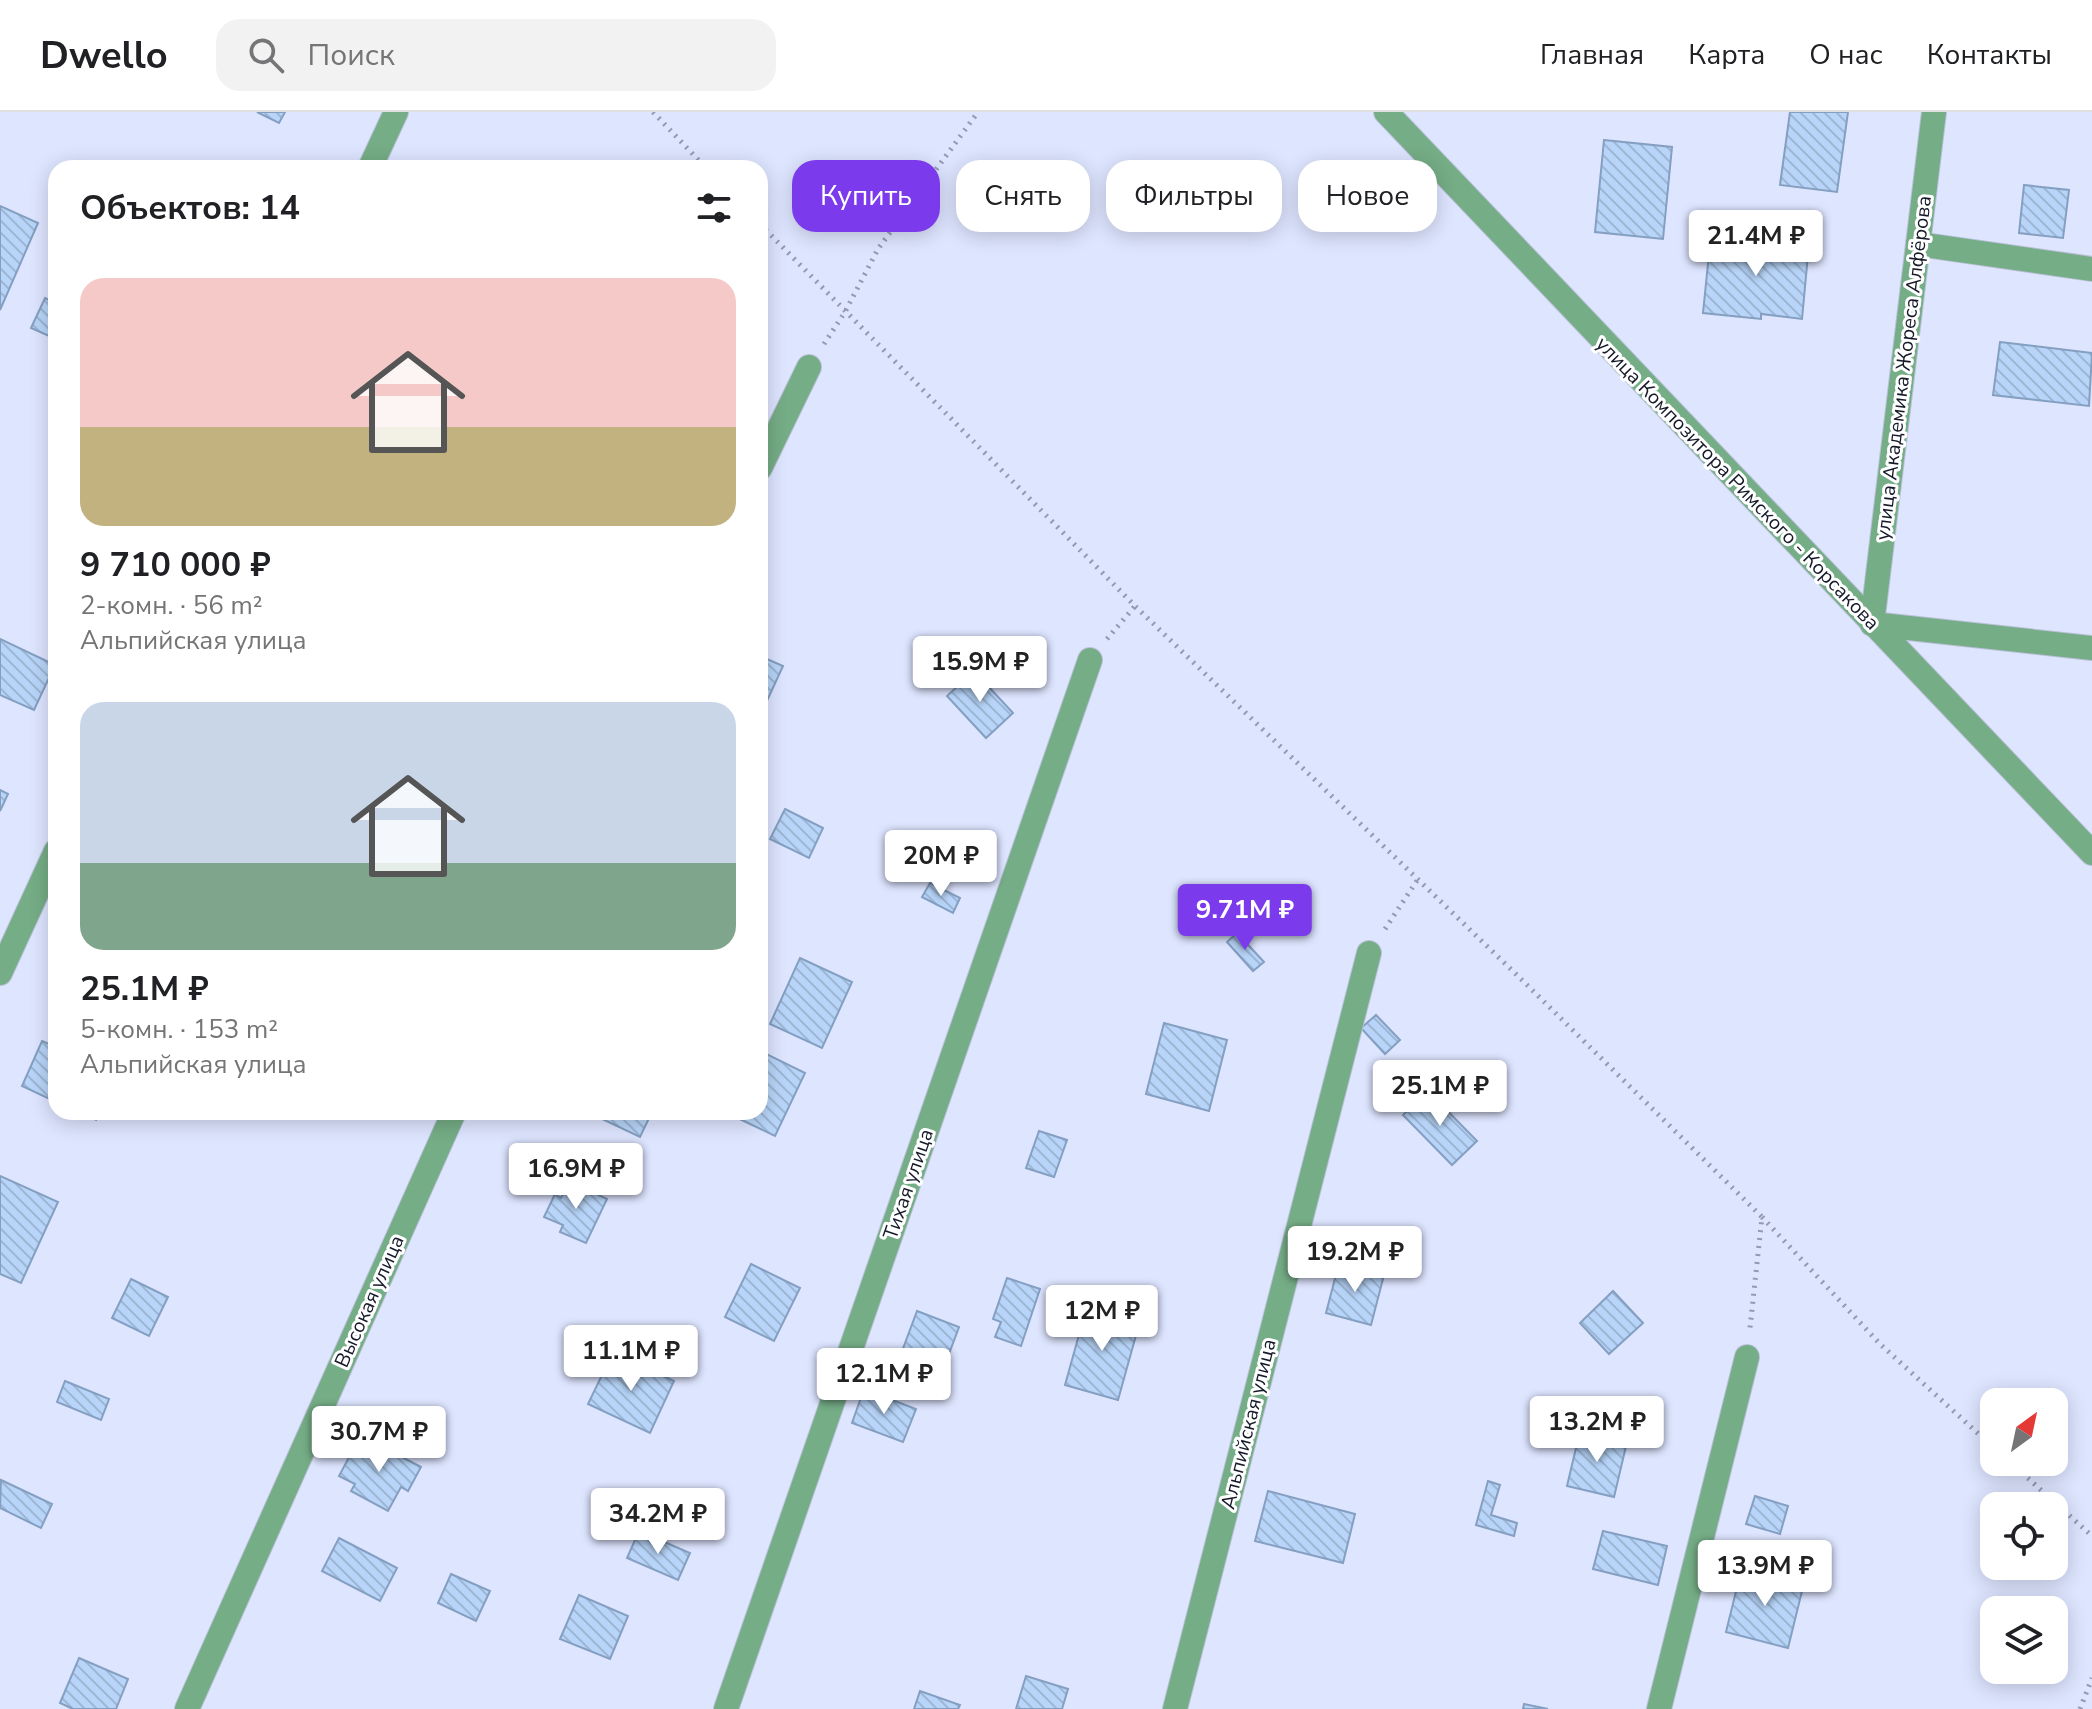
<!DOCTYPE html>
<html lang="ru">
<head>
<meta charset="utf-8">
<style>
  body { margin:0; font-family:"Nunito Sans",sans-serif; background:#f2f2f2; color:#202124; height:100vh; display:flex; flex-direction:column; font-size:30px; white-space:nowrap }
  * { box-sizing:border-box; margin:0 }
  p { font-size:26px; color:#757577 }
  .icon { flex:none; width:44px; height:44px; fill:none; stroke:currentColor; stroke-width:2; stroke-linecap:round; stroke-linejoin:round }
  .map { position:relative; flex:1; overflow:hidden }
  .details { position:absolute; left:48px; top:48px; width:720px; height:960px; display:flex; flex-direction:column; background:#fff; border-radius:24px; box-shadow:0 4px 20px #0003 }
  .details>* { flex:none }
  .guide { position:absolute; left:792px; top:48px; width:760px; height:72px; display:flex; gap:16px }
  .needle { width:52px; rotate:33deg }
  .buttons { position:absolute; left:1980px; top:1276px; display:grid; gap:16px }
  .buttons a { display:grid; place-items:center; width:88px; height:88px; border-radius:16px; background:#fff; box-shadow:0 4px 20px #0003; font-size:40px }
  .price { position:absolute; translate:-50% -68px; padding:0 18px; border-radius:8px; background:#fff; color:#222; font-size:26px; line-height:52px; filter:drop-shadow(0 2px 4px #0008) }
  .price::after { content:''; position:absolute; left:50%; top:48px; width:24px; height:18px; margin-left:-12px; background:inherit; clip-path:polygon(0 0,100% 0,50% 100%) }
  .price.active { background:#7c3aed; color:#fff }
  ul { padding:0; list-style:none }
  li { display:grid; align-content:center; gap:16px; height:424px; padding:0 32px }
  li span { display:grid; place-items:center; height:248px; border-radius:24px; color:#555 }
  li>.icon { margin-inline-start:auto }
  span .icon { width:144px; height:144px; fill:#fffc; stroke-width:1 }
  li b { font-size:34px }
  h2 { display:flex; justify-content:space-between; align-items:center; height:96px; padding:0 32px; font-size:34px }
  .chip { padding:0 28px; border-radius:24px; background:#fff; box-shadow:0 4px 20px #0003; font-size:28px; line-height:72px }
  .chip.active { background:#7c3aed; color:#fff }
  header { display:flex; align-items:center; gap:48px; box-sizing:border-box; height:112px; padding:0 40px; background:#fff; border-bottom:2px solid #e0e0e0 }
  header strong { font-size:38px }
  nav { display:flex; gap:44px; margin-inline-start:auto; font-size:28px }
  .search { width:560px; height:72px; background:#f2f2f2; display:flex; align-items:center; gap:20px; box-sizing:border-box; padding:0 28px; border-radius:24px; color:#757577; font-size:30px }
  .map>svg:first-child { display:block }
  .building { fill:url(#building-back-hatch); stroke:#849fc1; stroke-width:2 }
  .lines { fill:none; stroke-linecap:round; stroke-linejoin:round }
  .minor-casing { stroke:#bac0d8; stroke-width:26 }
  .path { stroke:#959ab0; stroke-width:5; stroke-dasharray:2 6; stroke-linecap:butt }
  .minor { stroke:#75ad86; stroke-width:24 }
  .labels { text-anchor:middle; stroke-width:6; stroke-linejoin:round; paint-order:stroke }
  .street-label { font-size:20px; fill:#151928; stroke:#fff }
</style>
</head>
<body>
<header>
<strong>Dwello</strong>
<div class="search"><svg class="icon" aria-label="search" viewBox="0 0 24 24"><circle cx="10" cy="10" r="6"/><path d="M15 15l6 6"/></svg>Поиск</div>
<nav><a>Главная</a><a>Карта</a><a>О нас</a><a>Контакты</a></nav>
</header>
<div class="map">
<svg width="2092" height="1597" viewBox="0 0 2092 1597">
  <defs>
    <pattern id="building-back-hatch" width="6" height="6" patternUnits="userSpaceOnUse" patternTransform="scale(2)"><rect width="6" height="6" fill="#b8d5f9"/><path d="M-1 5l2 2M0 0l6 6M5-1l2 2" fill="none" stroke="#9db6d5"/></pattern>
  </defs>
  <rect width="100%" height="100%" fill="#dee5ff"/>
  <g class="building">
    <polygon points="257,0 285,0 279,11"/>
    <polygon points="1790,0 1848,0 1837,80 1780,73"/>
    <polygon points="1604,28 1672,35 1663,127 1595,120"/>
    <polygon points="2024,73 2069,78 2063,126 2019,121"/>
    <polygon points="0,94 38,111 0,198"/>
    <polygon points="1711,122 1809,132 1802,207 1761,202 1761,207 1703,201"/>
    <polygon points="45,186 56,191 56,227 31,216"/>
    <polygon points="2000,230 2092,241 2089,294 1993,283"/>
    <polygon points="0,527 55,553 34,598 0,583"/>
    <polygon points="760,544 783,554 760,604"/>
    <polygon points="974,559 1013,601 986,626 947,584"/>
    <polygon points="0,678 8,682 0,699"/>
    <polygon points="785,697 823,716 809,746 770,727"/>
    <polygon points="930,771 960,786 953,801 922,785"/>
    <polygon points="1237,821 1264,850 1253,859 1227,830"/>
    <polygon points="800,846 852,870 822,936 770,912"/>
    <polygon points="1376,903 1400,928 1385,942 1361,916"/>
    <polygon points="1164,911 1227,928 1209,999 1146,982"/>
    <polygon points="42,929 56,935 56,990 22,974"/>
    <polygon points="760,939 805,961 775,1024 725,1000 760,1000"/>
    <polygon points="1428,979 1477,1029 1452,1053 1403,1003"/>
    <polygon points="79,1000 99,1000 96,1008"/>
    <polygon points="601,1000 652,1000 640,1025 598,1005"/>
    <polygon points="1039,1019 1067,1028 1054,1065 1026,1056"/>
    <polygon points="0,1064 58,1090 21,1171 0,1162"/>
    <polygon points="569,1069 607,1087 586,1131 560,1120 563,1113 544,1105 555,1082 561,1086"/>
    <polygon points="1339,1151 1384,1163 1371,1213 1326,1201"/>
    <polygon points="751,1152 800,1176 774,1229 725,1205"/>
    <polygon points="1007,1166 1040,1177 1021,1234 995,1225 1001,1210 993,1207"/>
    <polygon points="131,1167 168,1185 149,1224 112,1206"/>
    <polygon points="1613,1179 1643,1211 1609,1242 1580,1211"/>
    <polygon points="1087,1194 1140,1209 1118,1288 1065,1273"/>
    <polygon points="917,1199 959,1215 943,1258 901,1242"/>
    <polygon points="613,1240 674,1269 650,1321 588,1292"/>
    <polygon points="65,1269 109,1287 101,1308 57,1290"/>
    <polygon points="864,1277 916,1297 903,1330 852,1311"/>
    <polygon points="1580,1319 1627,1330 1614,1385 1567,1374"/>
    <polygon points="375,1331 421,1355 408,1379 401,1375 388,1399 351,1379 355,1372 339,1364 356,1332 371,1340"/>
    <polygon points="1,1368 52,1392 41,1416 0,1396"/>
    <polygon points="1488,1369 1500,1373 1491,1403 1517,1411 1514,1424 1476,1413"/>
    <polygon points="1268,1379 1355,1402 1343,1451 1255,1429"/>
    <polygon points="1755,1384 1788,1394 1780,1422 1746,1412"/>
    <polygon points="639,1419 690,1441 678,1468 627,1446"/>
    <polygon points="1603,1419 1667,1434 1658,1473 1593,1457"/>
    <polygon points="339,1426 397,1456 380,1489 322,1459"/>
    <polygon points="1742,1455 1804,1471 1788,1536 1726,1520"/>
    <polygon points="451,1462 490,1479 476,1509 438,1491"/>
    <polygon points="579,1483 628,1504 610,1547 560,1527"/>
    <polygon points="79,1546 128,1567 116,1597 73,1597 60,1591"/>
    <polygon points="1026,1564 1068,1577 1062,1597 1016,1597"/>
    <polygon points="920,1579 960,1593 958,1597 914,1597"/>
    <polygon points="1524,1592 1548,1597 1523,1597"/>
  </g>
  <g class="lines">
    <g class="minor-casing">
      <g id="minor">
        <polyline points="1386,0 2092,741"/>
        <polyline points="1934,0 1872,512 2092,536"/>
        <polyline points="370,56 396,0"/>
        <polyline points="1918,132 2092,157"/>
        <polyline points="760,356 809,255"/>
        <polyline points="0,861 56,739"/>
        <polyline points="187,1597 454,1000"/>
        <polyline points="726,1597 1090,548"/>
        <polyline points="1175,1597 1369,841"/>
        <polyline points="1659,1597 1747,1245"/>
      </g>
    </g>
    <g class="path">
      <polyline points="653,0 706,56"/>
      <polyline points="760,112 1135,494 1522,868 1762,1105 1750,1216"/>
      <polyline points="824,232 845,200 878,137 978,0"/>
      <polyline points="1107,527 1135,494"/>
      <polyline points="1385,817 1418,767"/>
      <polyline points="1762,1105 1880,1232 1994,1336"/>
      <polyline points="2010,1350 2092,1424"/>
      <polyline points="2080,1597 2092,1566"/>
    </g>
    <use href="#minor" class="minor"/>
  </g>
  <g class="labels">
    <g class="street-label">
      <text transform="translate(1903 256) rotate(-83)" y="7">улица Академика Жореса Алфёрова</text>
      <text transform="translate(1738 371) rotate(46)" y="7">улица Композитора Римского - Корсакова</text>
      <text transform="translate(908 1072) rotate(-71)" y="7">Тихая улица</text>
      <text transform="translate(369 1189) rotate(-66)" y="7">Высокая улица</text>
      <text transform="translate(1248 1312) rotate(-76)" y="7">Альпийская улица</text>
    </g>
  </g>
</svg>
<div class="buttons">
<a><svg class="needle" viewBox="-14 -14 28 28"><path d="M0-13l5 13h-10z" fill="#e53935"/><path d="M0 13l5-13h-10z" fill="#757577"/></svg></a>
<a><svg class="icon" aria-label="locate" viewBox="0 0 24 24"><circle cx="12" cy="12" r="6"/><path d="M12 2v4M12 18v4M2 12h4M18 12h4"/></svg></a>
<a><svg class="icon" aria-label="layers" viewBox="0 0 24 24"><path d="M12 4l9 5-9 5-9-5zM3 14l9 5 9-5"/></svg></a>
</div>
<b class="price" style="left:1756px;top:166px">21.4M ₽</b>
<b class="price" style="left:980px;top:592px">15.9M ₽</b>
<b class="price" style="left:941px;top:786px">20M ₽</b>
<b class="price active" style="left:1245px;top:840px">9.71M ₽</b>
<b class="price" style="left:1440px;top:1016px">25.1M ₽</b>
<b class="price" style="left:576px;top:1099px">16.9M ₽</b>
<b class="price" style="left:1355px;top:1182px">19.2M ₽</b>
<b class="price" style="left:1102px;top:1241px">12M ₽</b>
<b class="price" style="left:631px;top:1281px">11.1M ₽</b>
<b class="price" style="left:884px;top:1304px">12.1M ₽</b>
<b class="price" style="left:1597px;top:1352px">13.2M ₽</b>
<b class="price" style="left:379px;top:1362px">30.7M ₽</b>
<b class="price" style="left:658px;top:1444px">34.2M ₽</b>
<b class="price" style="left:1765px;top:1496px">13.9M ₽</b>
<div class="guide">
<a class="chip active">Купить</a>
<a class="chip">Снять</a>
<a class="chip">Фильтры</a>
<a class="chip">Новое</a>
</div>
<section class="details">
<h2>Объектов: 14<svg class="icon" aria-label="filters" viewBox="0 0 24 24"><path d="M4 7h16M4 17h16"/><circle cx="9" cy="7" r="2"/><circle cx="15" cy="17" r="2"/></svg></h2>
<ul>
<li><span style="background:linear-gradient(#f6c9c9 60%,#c2b280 0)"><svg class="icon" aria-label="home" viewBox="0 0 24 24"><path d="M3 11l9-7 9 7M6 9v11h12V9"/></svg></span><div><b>9 710 000 ₽</b><p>2-комн. · 56 m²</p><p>Альпийская улица</p></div></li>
<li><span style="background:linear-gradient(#c9d6e8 65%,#7fa58c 0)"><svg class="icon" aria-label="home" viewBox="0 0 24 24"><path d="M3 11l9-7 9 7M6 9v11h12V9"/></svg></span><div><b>25.1M ₽</b><p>5-комн. · 153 m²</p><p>Альпийская улица</p></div></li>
</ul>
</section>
</div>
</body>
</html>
